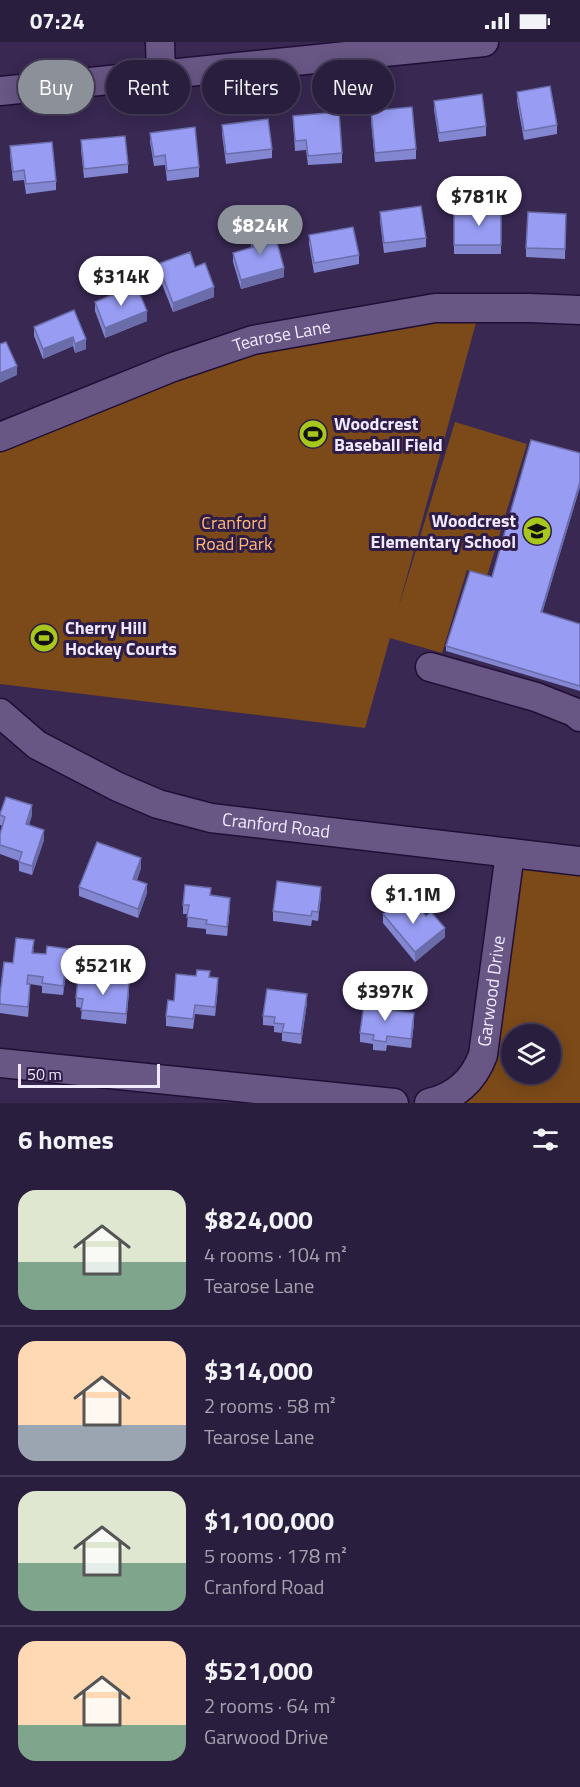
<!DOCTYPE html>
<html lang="en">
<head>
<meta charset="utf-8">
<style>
  body { margin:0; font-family:"Titillium Web",sans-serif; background:#322745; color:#f1f3f6; height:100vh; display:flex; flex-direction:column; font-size:22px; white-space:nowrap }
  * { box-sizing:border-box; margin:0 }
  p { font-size:20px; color:#a5a2b0 }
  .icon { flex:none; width:33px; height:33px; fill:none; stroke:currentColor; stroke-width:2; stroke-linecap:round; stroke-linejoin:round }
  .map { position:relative; height:1061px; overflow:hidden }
  .panel { display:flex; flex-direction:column; background:#2a1e3e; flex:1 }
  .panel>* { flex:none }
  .banner { position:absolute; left:18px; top:18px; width:544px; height:54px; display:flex; gap:12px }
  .tools { position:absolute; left:501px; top:982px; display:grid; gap:12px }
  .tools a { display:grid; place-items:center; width:60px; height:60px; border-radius:50%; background:#2a1e3e; box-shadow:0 3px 15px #0003,0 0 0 2px #463c58; font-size:30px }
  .scale { position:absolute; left:18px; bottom:15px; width:142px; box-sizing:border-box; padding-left:6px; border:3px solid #f0e9ff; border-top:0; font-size:16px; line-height:21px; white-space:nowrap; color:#f0e9ff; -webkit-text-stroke:4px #2e1d46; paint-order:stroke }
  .price { position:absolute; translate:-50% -51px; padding:0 14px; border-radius:21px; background:#fff; color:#222; font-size:20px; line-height:39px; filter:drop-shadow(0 2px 3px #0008) }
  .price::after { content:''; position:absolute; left:50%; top:36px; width:18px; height:14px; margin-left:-9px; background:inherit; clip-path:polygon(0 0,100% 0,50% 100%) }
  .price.current { background:#8c9099; color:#fff }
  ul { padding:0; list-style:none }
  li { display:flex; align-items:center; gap:18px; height:150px; padding:0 18px }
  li+li { border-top:2px solid #463c58 }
  li span { display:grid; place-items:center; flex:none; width:168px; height:120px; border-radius:18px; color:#555 }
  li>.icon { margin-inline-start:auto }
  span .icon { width:72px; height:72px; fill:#fffc; stroke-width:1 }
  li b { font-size:26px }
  h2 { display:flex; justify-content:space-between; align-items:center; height:72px; padding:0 18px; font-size:26px }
  .chip { padding:0 21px; border-radius:27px; background:#2a1e3e; box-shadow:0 3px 15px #0003,0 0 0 2px #463c58; font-size:21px; line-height:54px }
  .chip.current { background:#8c9099; color:#fff }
  .status { display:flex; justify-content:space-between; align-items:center; height:42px; padding:0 30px; background:#2a1e3e; direction:ltr }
  .status svg { height:16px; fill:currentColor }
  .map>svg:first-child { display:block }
  .green { fill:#7c4a19; fill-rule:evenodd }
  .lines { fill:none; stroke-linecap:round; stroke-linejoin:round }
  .minor-casing { stroke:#200e36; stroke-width:31 }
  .minor { stroke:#685785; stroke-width:28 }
  .wall { fill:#8386d1 }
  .shaded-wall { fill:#6a6daa }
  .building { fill:#989cf3; stroke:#6a6daa; stroke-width:1.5 }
  .labels { text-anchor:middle; stroke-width:6; stroke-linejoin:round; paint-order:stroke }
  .street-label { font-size:18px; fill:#f0e9ff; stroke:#2e1d46 }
  .poi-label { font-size:18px; font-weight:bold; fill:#f0e9ff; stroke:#2e1d46; text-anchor:start }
  .park-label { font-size:18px; fill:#ffb87c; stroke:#2e1d46 }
</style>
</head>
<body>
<div class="status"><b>07:24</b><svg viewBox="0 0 49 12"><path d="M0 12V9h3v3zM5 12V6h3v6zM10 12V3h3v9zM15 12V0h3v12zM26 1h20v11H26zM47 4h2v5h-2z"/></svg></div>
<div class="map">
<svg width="580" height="1061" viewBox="0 0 580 1061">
  <rect width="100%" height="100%" fill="#382852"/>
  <g class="green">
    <polygon points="480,266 398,567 455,380 527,402 487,534 467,528 442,611 390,596 365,686 0,642 0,395 173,325"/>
    <path d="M510,811L580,819V1061H453L463,1044ZM512,993H550V1032H512Z"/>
  </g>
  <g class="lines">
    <g class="minor-casing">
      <g id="minor">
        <polyline points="160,0 161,32"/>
        <polyline points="0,49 484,0"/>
        <path id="s1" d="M0,395L173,325L253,298L435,266H530L580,268"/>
        <polyline points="430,625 536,655 574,670 580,675"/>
        <path id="s2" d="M0,671L37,703L118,745L158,762L211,776L580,819"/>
        <polyline points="0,1021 394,1061"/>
        <path id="s3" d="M429,1061C455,1055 474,1038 483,1013L510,811"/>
      </g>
    </g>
    <use href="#minor" class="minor"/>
  </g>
  <g class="wall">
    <polygon points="517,50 557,83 557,92 524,98 517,59"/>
    <polygon points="434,59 486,84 486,94 439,100 434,68"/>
    <polygon points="371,69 416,107 416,117 375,120 371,79"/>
    <polygon points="293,74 342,111 342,121 308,123 306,108 295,109"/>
    <polygon points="222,83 272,107 272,116 226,122 222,92"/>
    <polygon points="150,91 199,125 199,135 167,139 165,123 154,124 150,100"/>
    <polygon points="81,98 128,122 128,131 84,136 81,108"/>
    <polygon points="10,104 56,139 56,148 26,152 24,138 13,139 10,114"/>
    <polygon points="501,164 501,212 454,212 454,172 478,172"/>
    <polygon points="380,170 426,196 426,205 384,211 380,179"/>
    <polygon points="566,172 565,217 526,215 526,206"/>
    <polygon points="250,193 284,235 241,247 233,220 233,211 251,206"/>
    <polygon points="309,193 359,213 359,222 314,231 309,202"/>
    <polygon points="158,222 195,225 214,255 173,270 158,232"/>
    <polygon points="95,260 147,279 105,296 95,269"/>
    <polygon points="74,268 86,307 75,311 73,304 43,317 34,294 34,285"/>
    <polygon points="580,411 580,445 542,571 580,582 580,649 446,609 446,604 492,535"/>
    <polygon points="0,772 32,773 29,783 44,798 32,833 19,829 19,819 0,812 0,792 3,784 0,783"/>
    <polygon points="141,826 137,838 147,851 138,876 79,854 79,845"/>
    <polygon points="211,853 230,865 227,894 206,892 206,887 187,885 188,872 183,872 183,863"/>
    <polygon points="321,854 318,879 312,878 311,884 273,879 273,869"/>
    <polygon points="383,872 445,895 415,920 383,881"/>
    <polygon points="34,907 33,911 68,916 63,953 42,951 42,944 30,942 28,975 0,971 0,953 13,921"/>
    <polygon points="210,935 218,945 215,974 195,972 193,987 166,984 166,974 174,959"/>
    <polygon points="129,950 126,982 81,977 82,966 76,965 76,956"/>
    <polygon points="307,961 301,1002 282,999 282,991 274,990 274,984 263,983 263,974"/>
    <polygon points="381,967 414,981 411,1006 387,1003 386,1009 373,1008 373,1002 360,1000 360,991"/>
  </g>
  <g class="shaded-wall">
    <polygon points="284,226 284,235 241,247 241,238"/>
    <polygon points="214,245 214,255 173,270 173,261"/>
    <polygon points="147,269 147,279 105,296 105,286"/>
    <polygon points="73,295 73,304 43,317 43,307"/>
    <polygon points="86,297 86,307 75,311 75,302"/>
    <polygon points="17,324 17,333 0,341 0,331"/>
    <polygon points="580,440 580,445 541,575 541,570"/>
    <polygon points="32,763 32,773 26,791 26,782"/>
    <polygon points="44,788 44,798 32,833 32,824"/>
    <polygon points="141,816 141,826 133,846 133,837"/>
    <polygon points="147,842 147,851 138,876 138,867"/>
    <polygon points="321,845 321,854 318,879 318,870"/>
    <polygon points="230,856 230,865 227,894 227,885"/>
    <polygon points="445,886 445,895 415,920 415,910"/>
    <polygon points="68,907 68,916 63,953 63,944"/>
    <polygon points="218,936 218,945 215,974 215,965"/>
    <polygon points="129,941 129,950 126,982 126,972"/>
    <polygon points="30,942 30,952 28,975 28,965"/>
    <polygon points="307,952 307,961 301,1002 301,992"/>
    <polygon points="414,971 414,981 411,1006 411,997"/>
  </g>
  <g class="building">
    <polygon points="550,44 557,83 524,89 517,50"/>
    <polygon points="482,52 486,84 439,91 434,59"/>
    <polygon points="412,65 416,107 375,111 371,69"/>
    <polygon points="339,70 342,111 308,114 306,98 295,99 293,74"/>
    <polygon points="268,77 272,107 226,112 222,83"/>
    <polygon points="195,85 199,125 167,129 165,113 154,115 150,91"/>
    <polygon points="125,94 128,122 84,127 81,98"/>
    <polygon points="52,100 56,139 26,142 24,128 13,130 10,104"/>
    <polygon points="479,163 501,164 501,203 454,203 454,172 478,172"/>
    <polygon points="421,164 426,196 384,201 380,170"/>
    <polygon points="528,170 566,172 565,207 526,206"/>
    <polygon points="353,185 359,213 314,221 309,193"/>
    <polygon points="273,186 284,226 241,238 233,211 253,205 250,193"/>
    <polygon points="190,210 195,225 205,221 214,245 173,261 158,222"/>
    <polygon points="136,243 147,269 105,286 95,260"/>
    <polygon points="74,268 86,297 75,302 73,295 43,307 34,285"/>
    <polygon points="6,300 17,324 0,331 0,302"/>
    <polygon points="531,398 580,411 580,440 541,570 580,582 580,644 446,604 470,529 492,535"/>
    <polygon points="6,755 32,763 26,782 44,788 32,824 19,820 22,810 0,803 0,792 5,775 0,773 0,772"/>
    <polygon points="97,800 141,816 133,837 147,842 138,867 79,845"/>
    <polygon points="277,839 321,845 318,870 312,869 311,874 273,869"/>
    <polygon points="185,843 211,846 210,853 230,856 227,885 206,882 207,878 187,875 189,863 183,863"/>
    <polygon points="402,856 415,872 421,868 426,874 431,870 445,886 415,910 383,872"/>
    <polygon points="16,896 34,898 32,911 46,912 47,904 68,907 63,944 42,941 43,935 28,933 27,942 30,942 28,965 0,962 0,953 4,920 13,921"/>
    <polygon points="197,928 210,929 209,935 218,936 215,965 195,963 193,977 166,974 168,958 174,959 176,932 196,934"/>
    <polygon points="78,936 129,941 126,972 81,968 83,957 76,956"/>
    <polygon points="267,947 307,952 301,992 282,990 284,982 274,981 275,975 263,974"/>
    <polygon points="365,955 381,957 380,967 414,971 411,997 387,994 386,1000 373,998 374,993 360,991"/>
  </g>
  <defs>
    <g id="stadium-disc" transform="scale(1.5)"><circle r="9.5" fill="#a8c71d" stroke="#2e1d46"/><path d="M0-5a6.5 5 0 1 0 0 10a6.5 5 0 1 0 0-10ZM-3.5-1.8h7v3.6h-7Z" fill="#111"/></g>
    <g id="school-disc" transform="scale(1.5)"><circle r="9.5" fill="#a8c71d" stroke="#2e1d46"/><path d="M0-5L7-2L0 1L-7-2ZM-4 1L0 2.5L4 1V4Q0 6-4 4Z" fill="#111"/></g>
  </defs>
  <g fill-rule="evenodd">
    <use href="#stadium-disc" x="313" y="392"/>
    <use href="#school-disc" x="537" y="489"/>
    <use href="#stadium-disc" x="44" y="596"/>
  </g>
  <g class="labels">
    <g class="street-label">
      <text dy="6" stroke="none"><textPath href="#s1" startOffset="300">Tearose Lane</textPath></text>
      <text dy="6" stroke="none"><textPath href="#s2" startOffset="304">Cranford Road</textPath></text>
      <text dy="6" stroke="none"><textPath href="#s3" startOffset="140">Garwood Drive</textPath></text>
    </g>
    <g class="poi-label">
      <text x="334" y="388">Woodcrest<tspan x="334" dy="21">Baseball Field</tspan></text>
      <text x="516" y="485" text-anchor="end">Woodcrest<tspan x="516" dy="21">Elementary School</tspan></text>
      <text x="65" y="592">Cherry Hill<tspan x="65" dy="21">Hockey Courts</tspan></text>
    </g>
    <g class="park-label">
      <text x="234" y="487">Cranford<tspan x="234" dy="21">Road Park</tspan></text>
    </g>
  </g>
</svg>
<div class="tools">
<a><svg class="icon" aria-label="layers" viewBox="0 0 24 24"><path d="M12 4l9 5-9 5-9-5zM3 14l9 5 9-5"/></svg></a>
</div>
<div class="scale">50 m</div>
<b class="price" style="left:479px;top:185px">$781K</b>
<b class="price current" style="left:260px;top:214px">$824K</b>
<b class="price" style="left:121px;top:265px">$314K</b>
<b class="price" style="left:413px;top:883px">$1.1M</b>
<b class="price" style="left:103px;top:954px">$521K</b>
<b class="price" style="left:385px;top:980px">$397K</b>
<div class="banner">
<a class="chip current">Buy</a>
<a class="chip">Rent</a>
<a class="chip">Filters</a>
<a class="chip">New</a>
</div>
</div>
<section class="panel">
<h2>6 homes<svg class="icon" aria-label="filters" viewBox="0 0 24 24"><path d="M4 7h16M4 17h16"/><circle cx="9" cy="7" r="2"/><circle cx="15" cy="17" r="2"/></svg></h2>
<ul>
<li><span style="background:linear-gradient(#dfe7d0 60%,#7fa58c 0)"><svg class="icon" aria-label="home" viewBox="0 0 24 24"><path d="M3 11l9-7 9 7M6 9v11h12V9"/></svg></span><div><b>$824,000</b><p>4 rooms · 104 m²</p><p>Tearose Lane</p></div></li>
<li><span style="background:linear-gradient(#ffd9b3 70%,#9aa5b1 0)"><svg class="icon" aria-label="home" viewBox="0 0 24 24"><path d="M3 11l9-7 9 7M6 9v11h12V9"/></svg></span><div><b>$314,000</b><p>2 rooms · 58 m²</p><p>Tearose Lane</p></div></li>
<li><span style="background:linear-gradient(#dfe7d0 60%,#7fa58c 0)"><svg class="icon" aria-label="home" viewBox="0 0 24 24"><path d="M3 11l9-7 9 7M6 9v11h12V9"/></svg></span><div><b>$1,100,000</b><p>5 rooms · 178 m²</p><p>Cranford Road</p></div></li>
<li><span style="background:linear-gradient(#ffd9b3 70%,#7fa58c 0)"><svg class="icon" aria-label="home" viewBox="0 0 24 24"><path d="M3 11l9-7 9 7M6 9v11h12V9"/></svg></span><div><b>$521,000</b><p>2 rooms · 64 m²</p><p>Garwood Drive</p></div></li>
</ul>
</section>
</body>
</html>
